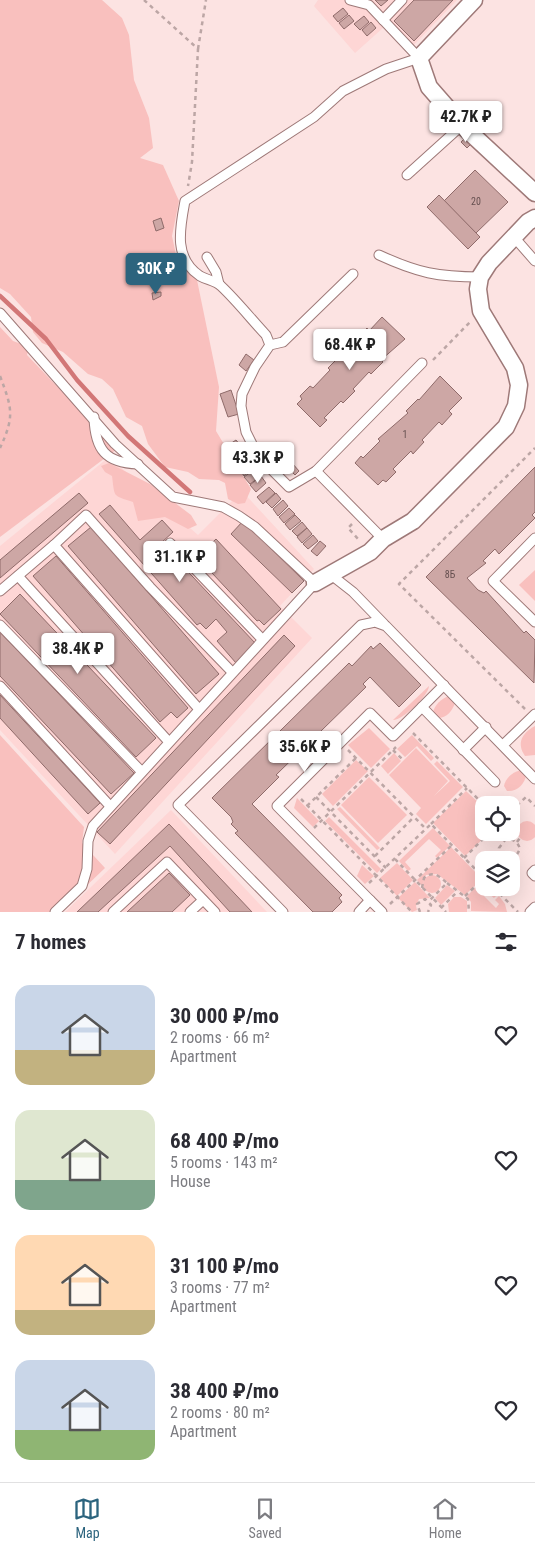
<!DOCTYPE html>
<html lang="en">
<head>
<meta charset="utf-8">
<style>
  body { margin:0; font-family:"Roboto Condensed",sans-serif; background:#f7f7f7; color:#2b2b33; height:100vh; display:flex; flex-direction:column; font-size:19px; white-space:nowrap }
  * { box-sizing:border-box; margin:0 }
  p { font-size:16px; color:#7c7c81 }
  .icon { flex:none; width:28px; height:28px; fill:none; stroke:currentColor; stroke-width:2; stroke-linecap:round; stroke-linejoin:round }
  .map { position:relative; height:912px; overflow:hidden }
  .details { display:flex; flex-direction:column; background:#fff; flex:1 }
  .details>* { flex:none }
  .controls { position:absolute; left:475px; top:796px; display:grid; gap:10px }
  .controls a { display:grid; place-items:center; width:45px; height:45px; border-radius:10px; background:#fff; box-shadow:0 5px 20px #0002; font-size:25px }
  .price { position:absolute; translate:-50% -42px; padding:0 11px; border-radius:5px; background:#fff; color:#222; font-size:16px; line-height:32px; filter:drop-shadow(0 1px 2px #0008) }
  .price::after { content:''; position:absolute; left:50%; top:30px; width:15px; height:11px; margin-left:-8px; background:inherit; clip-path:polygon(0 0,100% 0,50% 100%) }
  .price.current { background:#2c647e; color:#fff }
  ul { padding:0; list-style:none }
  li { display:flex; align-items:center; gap:15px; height:125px; padding:0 15px }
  li span { display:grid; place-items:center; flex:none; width:140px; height:100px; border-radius:15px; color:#555 }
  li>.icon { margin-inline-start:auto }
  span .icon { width:60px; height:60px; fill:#fffc; stroke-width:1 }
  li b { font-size:21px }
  h2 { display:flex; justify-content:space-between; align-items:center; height:60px; padding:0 15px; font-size:21px }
  .menu { display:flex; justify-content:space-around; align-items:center; height:70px; border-top:1px solid #e1e1e2; background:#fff; font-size:14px; color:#7c7c81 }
  .menu a { display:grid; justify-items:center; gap:2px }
  .menu .current { color:#2c647e }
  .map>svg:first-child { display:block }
  .built { fill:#fed6d5 }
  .green { fill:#f9c0be }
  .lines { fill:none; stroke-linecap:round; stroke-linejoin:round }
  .stream { stroke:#d27777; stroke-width:4.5 }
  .building { fill:#cda7a5; stroke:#8f6b6a }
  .service-casing { stroke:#9e7978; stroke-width:11 }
  .minor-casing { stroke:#9e7978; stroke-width:19 }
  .path { stroke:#bca6a5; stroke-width:2.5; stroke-dasharray:4 4; stroke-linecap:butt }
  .service { stroke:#fff; stroke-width:9 }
  .minor { stroke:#fff; stroke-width:16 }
  .labels { text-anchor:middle; stroke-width:5; stroke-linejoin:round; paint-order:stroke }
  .number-label { font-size:10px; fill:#665050 }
</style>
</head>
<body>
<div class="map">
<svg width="535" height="912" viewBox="0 0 535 912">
  <rect width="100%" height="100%" fill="#fce3e2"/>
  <g class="built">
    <polygon points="318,0 457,0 408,51 384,27 355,53 314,6"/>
    <polygon points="109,457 198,535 242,491 314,569 280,606 312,638 115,854 0,730 0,546"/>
    <polygon points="171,810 267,912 65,912"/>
  </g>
  <g class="green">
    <polygon points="0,0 102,0 122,18 129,35 134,80 149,118 153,148 140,158 163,165 179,201 172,236 178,264 197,280 219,387 216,431 251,489 245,503 238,504 228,499 225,483 219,480 199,479 188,472 165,467 148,444 142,426 126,417 113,389 102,379 88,374 63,352 42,343 33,332 31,317 10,294 0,288"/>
    <polygon points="0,327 13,341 24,345 28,351 27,355 117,449 0,537"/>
    <path d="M109,463L150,484L191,515L197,525L188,529L165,517L138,521L133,502C112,495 115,498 112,476L105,472L101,466Z"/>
    <polygon points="535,570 535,601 519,585"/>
    <path d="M429,686C429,695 403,720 393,720Z"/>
    <path d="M449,696L455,702C453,711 446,719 436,718L433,713C434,705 442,698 449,696Z"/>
    <path d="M535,726V755L525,756C516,743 522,733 535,726Z"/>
    <polygon points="369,728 390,749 371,768 348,745"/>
    <polygon points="0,735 84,827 82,843 105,868 59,912 0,912"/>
    <polygon points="412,735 434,758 431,761 417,746 405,757 397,749"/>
    <polygon points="416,748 448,781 434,796 450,781 434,764 437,761 463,787 426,824 416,814 421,808 389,775"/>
    <polygon points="394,753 401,761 388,774 381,766"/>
    <polygon points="356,760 368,771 333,806 322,794"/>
    <path d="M521,770L526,775C525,784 517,792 507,791L504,786C505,778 513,772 521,770Z"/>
    <polygon points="369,777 407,815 378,843 341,805"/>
    <polygon points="466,791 484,808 484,832 489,833 465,856 433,823"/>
    <polygon points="297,798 319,821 313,827 294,808"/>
    <polygon points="340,807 380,848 377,850 337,809"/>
    <polygon points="329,817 381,869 377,873 325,821"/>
    <circle cx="527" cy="831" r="10"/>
    <polygon points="433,828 450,846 437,858 435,856 441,850 429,839 405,862 411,869 408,871 399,861"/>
    <polygon points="451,847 482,879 465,895 437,874 426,875 422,886 417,880"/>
    <polygon points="397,863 413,880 397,896 380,878"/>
    <polygon points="362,865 374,876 365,884 357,876"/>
    <circle cx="432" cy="884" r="9"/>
    <polygon points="483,880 484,888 491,888 498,894 494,898 487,892 484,896 496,908 499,904 495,900 499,896 505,904 507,912 471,911 471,902 467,896"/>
    <polygon points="415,882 430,898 419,899 416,906 417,910 412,912 398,898"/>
    <polygon points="447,885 455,891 441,905 435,898"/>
    <polygon points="454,897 461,897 467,901 467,912 449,912 448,904"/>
  </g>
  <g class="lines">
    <polyline class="stream" points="0,296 46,339 77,380 128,436 190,492"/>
  </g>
  <g class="building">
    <polygon points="375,0 388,0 381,6"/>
    <polygon points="414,0 453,0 414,41 394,21"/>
    <polygon points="343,8 348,14 338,22 333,16"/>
    <polygon points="349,15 354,21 344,29 339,23"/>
    <polygon points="364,16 369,22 360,30 354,24"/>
    <polygon points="371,22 376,28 367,36 362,30"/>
    <polygon points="465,138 471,144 467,148 461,142"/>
    <polygon points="475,170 508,202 476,233 444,201"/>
    <polygon points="439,195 480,237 468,249 427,207"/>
    <polygon points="161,218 164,228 156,231 153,221"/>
    <polygon points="161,292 161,296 153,300 152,293"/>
    <polygon points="382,317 405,339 381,360 383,362 371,374 369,372 353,389 355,391 343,403 341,401 324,418 327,420 320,427 297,404 302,399 300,396 310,386 313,388 330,370 328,368 339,357 341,359 359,341 356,339 367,328 369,331"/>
    <polygon points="246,354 254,360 246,371 239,365"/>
    <polygon points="440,376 462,398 449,411 452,414 442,425 439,422 422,440 424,442 413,454 411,451 393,469 396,472 386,482 383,480 378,485 355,463 361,456 363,458 380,441 378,439 408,413 406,411 418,399 419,400"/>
    <polygon points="231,390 239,414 228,417 220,394"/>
    <polygon points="236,440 240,445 231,452 227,446"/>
    <polygon points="241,447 246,453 235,462 230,455"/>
    <polygon points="284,447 288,452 279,460 275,455"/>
    <polygon points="246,454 251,460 240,469 235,463"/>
    <polygon points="289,454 293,459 285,465 281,461"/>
    <polygon points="251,461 255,467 244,476 240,470"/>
    <polygon points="292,463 299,471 295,475 288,468"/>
    <polygon points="535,467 535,512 532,515 535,518 499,554 495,549 483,561 486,563 467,578 478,590 484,593 486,591 524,633 526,631 535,640 534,683 426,577"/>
    <polygon points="255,469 261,476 250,484 244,477"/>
    <polygon points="261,476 266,483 256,492 250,485"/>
    <polygon points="269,487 275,493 263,504 257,497"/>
    <polygon points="79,493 88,503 0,578 0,560"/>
    <polygon points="276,493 281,499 272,508 266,502"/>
    <polygon points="283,500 288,506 278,516 273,509"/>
    <polygon points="110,505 140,540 162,520 173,532 161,543 256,644 236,663 217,641 227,632 216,619 206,629 200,623 197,625 99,514"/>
    <polygon points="289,508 295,514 284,523 279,517"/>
    <polygon points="295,515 301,521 290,530 285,524"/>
    <polygon points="243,521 304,581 292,593 231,534"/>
    <polygon points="302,522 307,528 297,536 292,531"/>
    <polygon points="91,527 219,674 196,694 68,546"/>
    <polygon points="307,528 312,534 302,543 297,537"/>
    <polygon points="313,535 318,541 308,549 303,544"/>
    <polygon points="216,539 281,609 264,625 259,620 257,621 197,557"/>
    <polygon points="320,541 326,546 317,556 311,551"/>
    <polygon points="56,556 188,708 177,718 171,712 160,722 33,576"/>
    <polygon points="20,594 156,738 136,757 0,614"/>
    <polygon points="0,632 134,773 111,794 0,676"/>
    <polygon points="284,635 295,646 110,844 97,832"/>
    <polygon points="380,643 421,685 399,707 370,677 363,684 366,687 276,775 279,777 252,804 342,895 339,898 342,902 332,912 313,912 235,833 238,831 231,824 233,822 231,817 212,798 349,663 352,666 371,646 373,649"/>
    <polygon points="0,695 100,803 88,814 0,718"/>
    <polygon points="169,824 252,912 230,912 170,846 98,912 77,912"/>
    <polygon points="169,873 190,895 172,912 127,912"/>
  </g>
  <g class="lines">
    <g class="service-casing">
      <g id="service">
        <polyline points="383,20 402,0"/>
        <polyline points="407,175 459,128 464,127"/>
        <polyline points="514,237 535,261"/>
        <path d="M379,255C418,273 438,277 480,277"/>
        <polyline points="207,257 216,272 219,284"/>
        <polyline points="353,274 283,342 270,345 255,367 242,394 241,406 246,432 252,444 261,459 289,487 316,471 422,363"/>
        <polyline points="0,313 115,444 173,497 223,507 239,516 255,527 315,583 93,826 88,841 87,869 82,886 55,912"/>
        <path d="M270,345L266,335C251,319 237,301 221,286C216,281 207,280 200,276C173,258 180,228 185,201L314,117L343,91L386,69L419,58L369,5L350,0"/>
        <path d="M94,417C95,450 106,463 138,464"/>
        <polyline points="316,471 383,539"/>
        <polyline points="535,538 493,581 535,622"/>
        <polyline points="170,543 262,639"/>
        <polyline points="54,545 86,515 150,587 232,672"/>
        <polyline points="330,574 353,592 384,624"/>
        <polyline points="18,576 169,742"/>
        <polyline points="0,591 54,545 198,708"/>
        <polyline points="0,625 141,771"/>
        <polyline points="0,686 110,806"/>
        <polyline points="422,707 495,782"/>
        <polyline points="503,745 535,714"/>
        <polyline points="463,750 486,727"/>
        <polyline points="535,870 532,873 535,876"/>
        <polyline points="370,900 277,806 370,713 393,736 444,685"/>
        <polyline points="113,912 167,862 215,912"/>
        <polyline points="190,912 203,900"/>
        <polyline points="283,912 178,805 361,625 375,622 386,626 535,779"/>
        <polyline points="359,912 370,900 382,912"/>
        <polyline points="530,912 535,907"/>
      </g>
    </g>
    <g class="minor-casing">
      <g id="minor">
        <polyline points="474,0 419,58 429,87 464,127 535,193"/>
        <polyline points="315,583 370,552 383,539 413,521 506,427 516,406 519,385 515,368 481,311 478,289 480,277 489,263 528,222 535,218"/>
      </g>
    </g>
    <g class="path">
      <polyline points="144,0 198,49 192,162 188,186"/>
      <polyline points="198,49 206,0"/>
      <polyline points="433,360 471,321"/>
      <path d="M0,376C12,408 15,416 0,448"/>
      <polyline points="352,524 348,528 360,541"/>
      <polyline points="525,709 399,584 535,448"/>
      <polyline points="413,733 484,805"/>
      <polyline points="348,750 426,829"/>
      <polyline points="393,750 403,760"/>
      <polyline points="316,797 386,868"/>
      <polyline points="301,799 412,912"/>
      <polyline points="307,806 356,758"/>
      <polyline points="511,811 526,797 535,806"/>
      <polyline points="431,824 467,788"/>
      <polyline points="314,828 396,747"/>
      <polyline points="517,842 520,838"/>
      <polyline points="375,856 414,817"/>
      <polyline points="464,858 490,832"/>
      <polyline points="395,859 446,912"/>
      <path d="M508,860L502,857L499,848L505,840C513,838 518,842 520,849L515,858L509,860"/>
      <polyline points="484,868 484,869"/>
      <polyline points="369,883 431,824 484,878"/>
      <polyline points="447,883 468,899 469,912"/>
      <path d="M422,888L424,878C433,870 439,876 447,883L429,901"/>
      <polyline points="494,888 518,912"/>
      <polyline points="465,896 484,878"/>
      <polyline points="390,904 452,845"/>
      <polyline points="441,908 458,891"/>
      <polyline points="420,912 417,904 425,899 431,905 428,912"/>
    </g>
    <use href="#service" class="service"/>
    <use href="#minor" class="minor"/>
  </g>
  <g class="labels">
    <g class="number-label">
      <text x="476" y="205">20</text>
      <text x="405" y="438">1</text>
      <text x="450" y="578">8Б</text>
    </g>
  </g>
</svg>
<div class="controls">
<a><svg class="icon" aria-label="locate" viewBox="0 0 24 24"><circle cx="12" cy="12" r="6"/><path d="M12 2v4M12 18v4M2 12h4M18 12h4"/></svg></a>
<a><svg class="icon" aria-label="layers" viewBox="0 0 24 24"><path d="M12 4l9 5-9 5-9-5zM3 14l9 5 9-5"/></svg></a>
</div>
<b class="price" style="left:466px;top:143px">42.7K ₽</b>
<b class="price current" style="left:156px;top:295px">30K ₽</b>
<b class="price" style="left:350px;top:371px">68.4K ₽</b>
<b class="price" style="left:258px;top:484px">43.3K ₽</b>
<b class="price" style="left:180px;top:583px">31.1K ₽</b>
<b class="price" style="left:78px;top:675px">38.4K ₽</b>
<b class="price" style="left:305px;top:773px">35.6K ₽</b>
</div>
<section class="details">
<h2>7 homes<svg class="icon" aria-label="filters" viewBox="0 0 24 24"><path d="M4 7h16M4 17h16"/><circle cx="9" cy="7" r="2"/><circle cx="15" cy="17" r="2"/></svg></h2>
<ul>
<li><span style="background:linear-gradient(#c9d6e8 65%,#c2b280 0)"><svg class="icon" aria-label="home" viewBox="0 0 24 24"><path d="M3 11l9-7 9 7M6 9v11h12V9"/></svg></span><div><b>30 000 ₽/mo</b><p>2 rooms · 66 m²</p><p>Apartment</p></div><svg class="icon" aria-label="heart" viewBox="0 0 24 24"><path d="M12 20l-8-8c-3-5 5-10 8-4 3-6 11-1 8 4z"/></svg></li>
<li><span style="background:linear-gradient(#dfe7d0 70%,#7fa58c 0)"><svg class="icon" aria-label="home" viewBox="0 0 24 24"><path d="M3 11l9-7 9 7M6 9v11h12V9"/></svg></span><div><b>68 400 ₽/mo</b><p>5 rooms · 143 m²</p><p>House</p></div><svg class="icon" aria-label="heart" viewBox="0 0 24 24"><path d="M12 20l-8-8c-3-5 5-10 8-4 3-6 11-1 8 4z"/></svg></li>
<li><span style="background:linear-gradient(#ffd9b3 75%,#c2b280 0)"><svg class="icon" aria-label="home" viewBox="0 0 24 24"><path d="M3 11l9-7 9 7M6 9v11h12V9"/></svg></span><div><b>31 100 ₽/mo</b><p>3 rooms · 77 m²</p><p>Apartment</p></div><svg class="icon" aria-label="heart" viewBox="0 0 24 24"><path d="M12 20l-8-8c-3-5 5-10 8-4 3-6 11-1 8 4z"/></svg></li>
<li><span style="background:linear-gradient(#c9d6e8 70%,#8fb573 0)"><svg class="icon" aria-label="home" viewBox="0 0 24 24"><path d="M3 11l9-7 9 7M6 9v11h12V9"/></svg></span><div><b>38 400 ₽/mo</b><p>2 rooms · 80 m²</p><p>Apartment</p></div><svg class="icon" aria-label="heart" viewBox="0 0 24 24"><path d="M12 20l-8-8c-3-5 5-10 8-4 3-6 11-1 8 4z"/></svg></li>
</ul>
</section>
<nav class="menu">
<a class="current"><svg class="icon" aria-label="map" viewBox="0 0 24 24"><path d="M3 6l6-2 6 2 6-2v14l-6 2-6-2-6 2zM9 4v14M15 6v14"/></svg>Map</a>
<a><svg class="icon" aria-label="saved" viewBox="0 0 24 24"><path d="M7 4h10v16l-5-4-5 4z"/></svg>Saved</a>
<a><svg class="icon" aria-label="home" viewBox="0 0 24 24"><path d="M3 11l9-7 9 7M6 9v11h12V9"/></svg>Home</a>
</nav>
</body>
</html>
